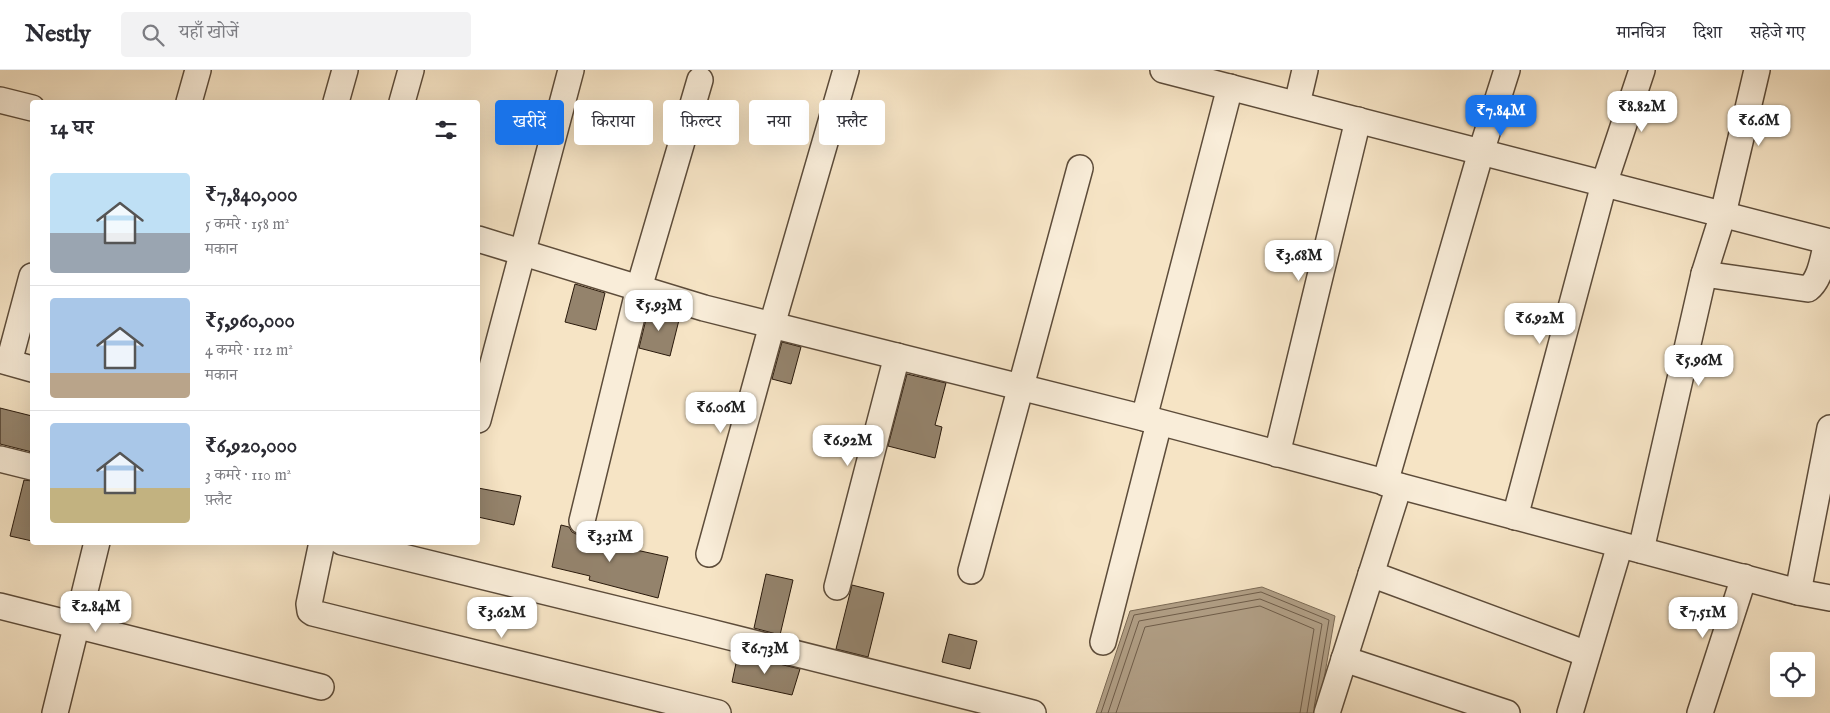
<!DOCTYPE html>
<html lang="hi">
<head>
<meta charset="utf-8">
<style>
  body { margin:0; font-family:"IM FELL English","Noto Serif Devanagari",serif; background:#f2f2f3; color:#2b2b33; height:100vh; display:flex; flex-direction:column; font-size:19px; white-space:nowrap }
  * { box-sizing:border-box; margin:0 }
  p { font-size:16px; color:#7c7c81 }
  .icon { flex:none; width:28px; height:28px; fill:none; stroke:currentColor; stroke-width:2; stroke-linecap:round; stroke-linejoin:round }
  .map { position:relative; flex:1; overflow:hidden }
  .sheet { position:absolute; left:30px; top:30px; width:450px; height:445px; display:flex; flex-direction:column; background:#fff; border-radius:5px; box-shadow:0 5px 20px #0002 }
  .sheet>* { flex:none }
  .guide { position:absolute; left:495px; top:30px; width:475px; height:45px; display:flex; gap:10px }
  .fabs { position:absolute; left:1770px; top:582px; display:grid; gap:10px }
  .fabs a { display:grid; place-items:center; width:45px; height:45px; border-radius:5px; background:#fff; box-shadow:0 5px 20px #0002; font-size:25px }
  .price { position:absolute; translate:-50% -42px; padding:0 11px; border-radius:10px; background:#fff; color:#222; font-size:16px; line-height:32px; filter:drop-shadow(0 1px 2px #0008) }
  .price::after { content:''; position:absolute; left:50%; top:30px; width:15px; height:11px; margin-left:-8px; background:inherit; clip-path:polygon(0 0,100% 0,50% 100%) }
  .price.selected { background:#1a73e8; color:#fff }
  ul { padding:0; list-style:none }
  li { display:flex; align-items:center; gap:15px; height:125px; padding:0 20px }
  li+li { border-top:1px solid #e1e1e2 }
  li span { display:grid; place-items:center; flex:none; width:140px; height:100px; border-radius:5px; color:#555 }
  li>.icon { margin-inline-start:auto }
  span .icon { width:60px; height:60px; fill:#fffc; stroke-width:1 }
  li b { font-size:21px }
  h2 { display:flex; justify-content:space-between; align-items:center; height:60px; padding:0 20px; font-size:21px }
  .chip { padding:0 18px; border-radius:5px; background:#fff; box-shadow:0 5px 20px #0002; font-size:18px; line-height:45px }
  .chip.selected { background:#1a73e8; color:#fff }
  header { display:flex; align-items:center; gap:30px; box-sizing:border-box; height:70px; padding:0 25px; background:#fff; border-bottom:1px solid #e1e1e2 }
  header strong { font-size:24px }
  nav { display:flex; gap:28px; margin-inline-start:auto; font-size:18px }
  .search { width:350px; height:45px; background:#f2f2f3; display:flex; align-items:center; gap:12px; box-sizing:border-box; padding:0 18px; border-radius:5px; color:#7c7c81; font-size:19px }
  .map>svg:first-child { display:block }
  .water { fill:#b19f86; stroke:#7b6a55 }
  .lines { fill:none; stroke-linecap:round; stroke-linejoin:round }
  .shore { stroke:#6e5c49; stroke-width:1 }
  .building { fill:#94836c; stroke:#2a1a0c }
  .minor-casing { stroke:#5d4c3a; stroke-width:28 }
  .minor { stroke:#f9edd9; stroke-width:25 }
</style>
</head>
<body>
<header>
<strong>Nestly</strong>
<div class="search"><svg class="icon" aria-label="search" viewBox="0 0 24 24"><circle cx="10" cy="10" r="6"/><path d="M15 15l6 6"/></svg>यहाँ खोजें</div>
<nav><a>मानचित्र</a><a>दिशा</a><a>सहेजे गए</a></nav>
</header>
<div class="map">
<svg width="1830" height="643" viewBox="0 0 1830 643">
  <rect width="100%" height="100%" fill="#f6e4c5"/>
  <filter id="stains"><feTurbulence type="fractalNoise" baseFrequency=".004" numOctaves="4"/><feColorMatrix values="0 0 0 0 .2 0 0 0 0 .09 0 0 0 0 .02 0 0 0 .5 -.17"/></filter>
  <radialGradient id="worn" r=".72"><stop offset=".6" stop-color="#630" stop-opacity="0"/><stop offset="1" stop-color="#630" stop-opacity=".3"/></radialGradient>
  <polygon class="water" points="1262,517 1335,546 1318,643 1096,643 1130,541"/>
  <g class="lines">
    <g class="shore">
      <polyline points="1101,643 1134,545 1261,522 1329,550 1314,638"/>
      <polyline points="1108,643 1139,551 1260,529 1322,554 1307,643"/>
      <polyline points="1116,643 1145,557 1260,536 1314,559 1300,643"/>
    </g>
  </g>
  <g class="building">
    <polygon points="575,214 605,223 596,260 565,252"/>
    <polygon points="649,237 680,246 670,286 639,278"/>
    <polygon points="782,272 801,277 791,314 772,309"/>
    <polygon points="907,304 946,313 935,355 942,357 935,388 888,376"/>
    <polygon points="0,338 32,346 32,382 0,374"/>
    <polygon points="24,410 32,411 32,471 10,466"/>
    <polygon points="478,418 521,426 514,455 478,447"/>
    <polygon points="561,455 569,457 572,462 578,465 587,464 628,474 627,478 668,487 658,528 589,510 590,506 552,497"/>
    <polygon points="766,504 793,510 780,565 754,558"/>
    <polygon points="852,515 884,523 868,587 836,579"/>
    <polygon points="949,564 977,571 970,599 942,592"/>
    <polygon points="738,584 800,599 792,625 732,612"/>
  </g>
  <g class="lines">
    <g class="minor-casing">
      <g id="minor">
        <polyline points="1163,0 1830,172"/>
        <polyline points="0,30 32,38"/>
        <polyline points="189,32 198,0"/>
        <polyline points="336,32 345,0"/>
        <polyline points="402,32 411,0"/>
        <polyline points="1297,34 1305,0"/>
        <polyline points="478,169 704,238 1144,348 1798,522 1830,528"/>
        <path d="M1704,204L1808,219C1821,209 1823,187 1827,172"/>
        <polyline points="0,290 32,299"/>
        <polyline points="9,292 32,206"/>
        <polyline points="1144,348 1230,17"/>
        <polyline points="478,350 571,0"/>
        <polyline points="1277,384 1358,50"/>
        <polyline points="0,389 32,397"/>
        <polyline points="1385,413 1481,82 1507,0"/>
        <polyline points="1515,447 1604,114 1642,0"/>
        <polyline points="582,451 639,218 700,10"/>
        <polyline points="322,472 309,534 310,541 313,543 718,643"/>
        <polyline points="342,472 694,558 1033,643"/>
        <polyline points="1641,480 1704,204 1723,144 1757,0"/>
        <polyline points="709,484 772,255 846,0"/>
        <polyline points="971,501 1080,98"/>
        <polyline points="1371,504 1587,584"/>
        <polyline points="837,517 897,286"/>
        <polyline points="1798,522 1830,358"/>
        <polyline points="0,536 321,617"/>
        <polyline points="1103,572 1159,353"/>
        <polyline points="1344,589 1507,643"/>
        <polyline points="55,643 97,472"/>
        <polyline points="1327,643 1399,416"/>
        <polyline points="1570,643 1620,475"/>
        <polyline points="1700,643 1744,507"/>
      </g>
    </g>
    <use href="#minor" class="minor"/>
  </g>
  <rect width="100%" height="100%" filter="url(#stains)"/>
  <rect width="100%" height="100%" fill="url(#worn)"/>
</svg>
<div class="fabs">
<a><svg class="icon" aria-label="locate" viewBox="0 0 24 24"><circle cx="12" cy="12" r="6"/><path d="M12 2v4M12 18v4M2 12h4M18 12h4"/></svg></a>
</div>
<b class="price" style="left:1642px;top:63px">₹8.82M</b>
<b class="price selected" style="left:1501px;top:67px">₹7.84M</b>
<b class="price" style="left:1759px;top:77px">₹6.6M</b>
<b class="price" style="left:1299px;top:212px">₹3.68M</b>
<b class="price" style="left:659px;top:262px">₹5.93M</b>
<b class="price" style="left:1540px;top:275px">₹6.92M</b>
<b class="price" style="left:1699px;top:317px">₹5.96M</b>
<b class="price" style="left:721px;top:364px">₹6.06M</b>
<b class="price" style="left:848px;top:397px">₹6.92M</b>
<b class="price" style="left:610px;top:493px">₹3.31M</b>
<b class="price" style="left:96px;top:563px">₹2.84M</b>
<b class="price" style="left:502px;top:569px">₹3.62M</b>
<b class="price" style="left:1703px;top:569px">₹7.51M</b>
<b class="price" style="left:765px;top:605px">₹6.73M</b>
<div class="guide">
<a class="chip selected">खरीदें</a>
<a class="chip">किराया</a>
<a class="chip">फ़िल्टर</a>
<a class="chip">नया</a>
<a class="chip">फ़्लैट</a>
</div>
<section class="sheet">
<h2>14 घर<svg class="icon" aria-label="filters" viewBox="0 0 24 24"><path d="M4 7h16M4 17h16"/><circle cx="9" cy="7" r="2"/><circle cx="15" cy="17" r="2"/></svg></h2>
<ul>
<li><span style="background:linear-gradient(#bfe0f5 60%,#9aa5b1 0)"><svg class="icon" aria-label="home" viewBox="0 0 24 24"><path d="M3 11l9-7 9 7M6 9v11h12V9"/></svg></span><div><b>₹7,840,000</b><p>5 कमरे · 158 m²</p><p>मकान</p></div></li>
<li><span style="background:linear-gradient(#a9c7e8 75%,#b9a48a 0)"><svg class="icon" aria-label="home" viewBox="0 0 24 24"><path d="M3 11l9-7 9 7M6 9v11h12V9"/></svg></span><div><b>₹5,960,000</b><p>4 कमरे · 112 m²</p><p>मकान</p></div></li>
<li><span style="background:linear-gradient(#a9c7e8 65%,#c2b280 0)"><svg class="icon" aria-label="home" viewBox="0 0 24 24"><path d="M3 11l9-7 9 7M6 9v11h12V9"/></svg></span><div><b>₹6,920,000</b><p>3 कमरे · 110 m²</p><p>फ़्लैट</p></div></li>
</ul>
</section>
</div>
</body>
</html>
